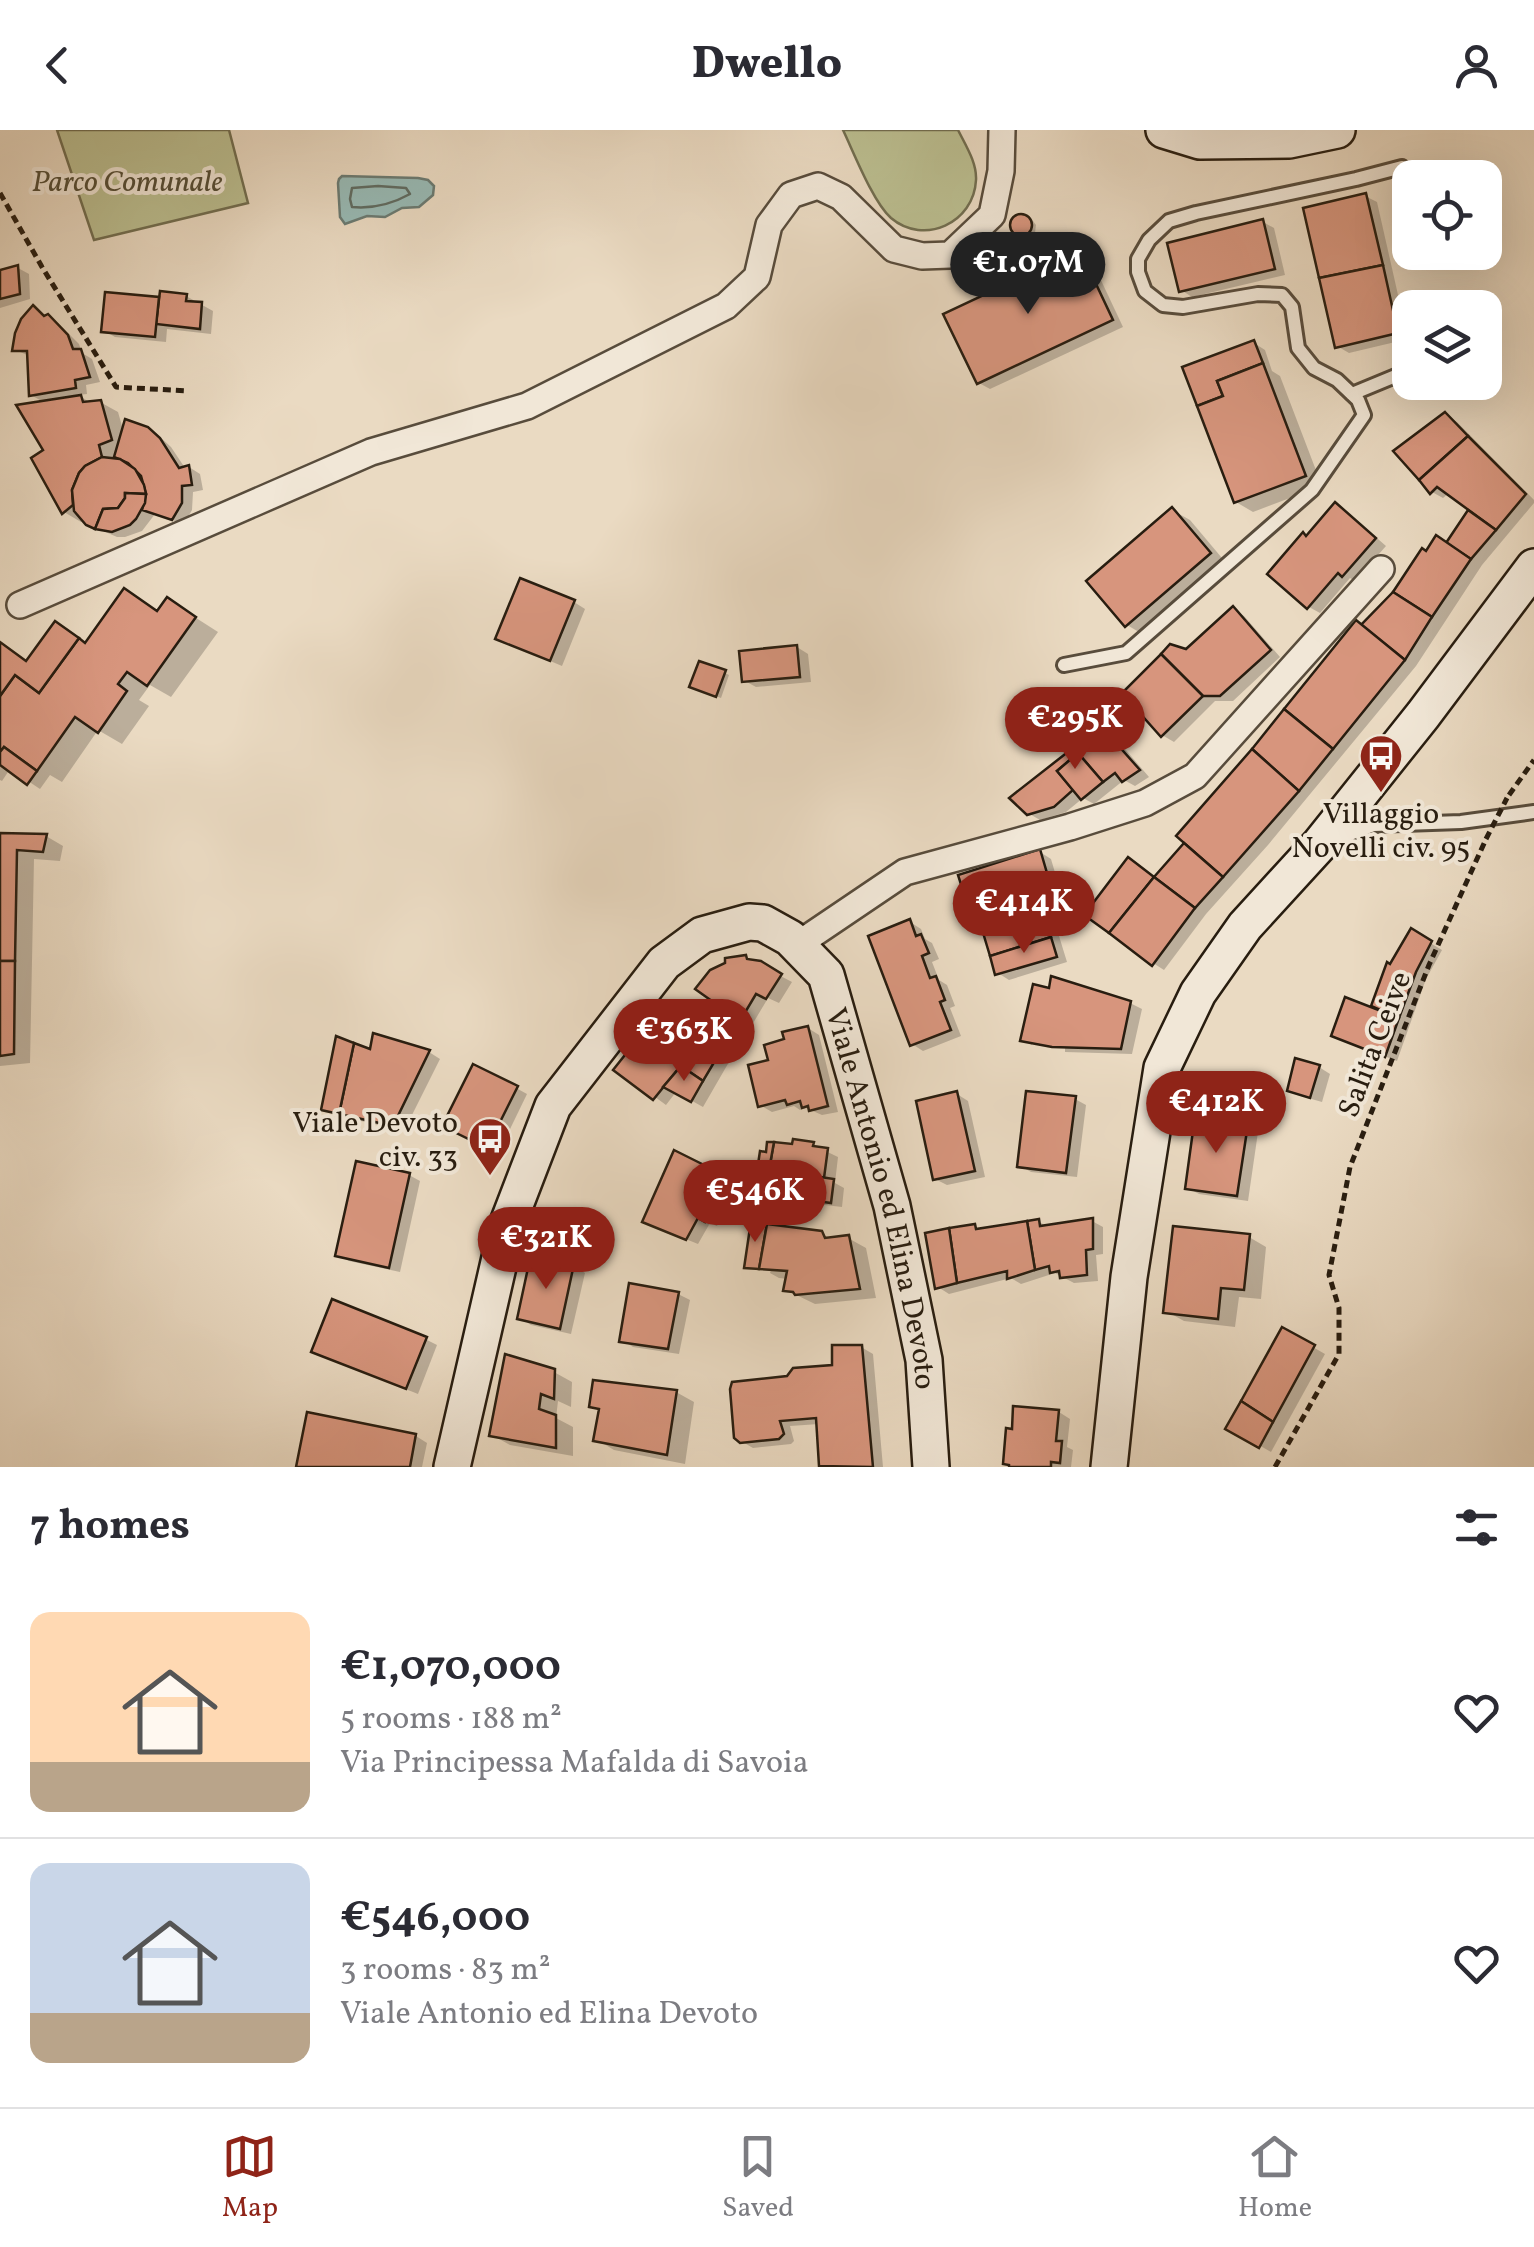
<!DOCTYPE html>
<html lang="en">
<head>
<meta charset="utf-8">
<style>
  body { margin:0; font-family:Vollkorn,serif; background:#f7f7f7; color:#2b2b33; height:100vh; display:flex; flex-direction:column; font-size:38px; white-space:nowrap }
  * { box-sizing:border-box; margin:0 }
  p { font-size:32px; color:#7c7c81 }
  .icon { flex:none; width:55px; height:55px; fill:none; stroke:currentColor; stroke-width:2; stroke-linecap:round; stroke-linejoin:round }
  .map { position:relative; height:1337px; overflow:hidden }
  .panel { display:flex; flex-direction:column; background:#fff; flex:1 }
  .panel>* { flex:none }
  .tools { position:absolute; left:1392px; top:30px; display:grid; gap:20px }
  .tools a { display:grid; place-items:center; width:110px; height:110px; border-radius:20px; background:#fff; box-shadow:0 10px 40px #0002; font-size:50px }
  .price { position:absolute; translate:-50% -85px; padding:0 22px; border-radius:35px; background:#8f2418; color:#fff; font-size:32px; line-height:65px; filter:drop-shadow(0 2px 5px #0008) }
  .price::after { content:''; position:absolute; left:50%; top:60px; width:30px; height:22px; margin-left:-15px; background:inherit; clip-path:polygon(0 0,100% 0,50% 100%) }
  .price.selected { background:#222; color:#fff }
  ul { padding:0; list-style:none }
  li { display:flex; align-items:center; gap:30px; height:250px; padding:0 30px }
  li+li { border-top:2px solid #e1e1e2 }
  li span { display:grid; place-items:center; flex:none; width:280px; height:200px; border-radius:20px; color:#555 }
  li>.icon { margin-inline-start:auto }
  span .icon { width:120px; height:120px; fill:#fffc; stroke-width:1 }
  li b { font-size:42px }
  h2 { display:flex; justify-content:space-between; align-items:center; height:120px; padding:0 30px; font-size:42px }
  header { display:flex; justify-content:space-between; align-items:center; height:130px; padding:0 30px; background:#fff; font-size:45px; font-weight:800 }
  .menu { display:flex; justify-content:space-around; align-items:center; height:140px; border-top:2px solid #e1e1e2; background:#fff; font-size:28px; color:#7c7c81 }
  .menu a { display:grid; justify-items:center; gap:5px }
  .menu .selected { color:#8f2418 }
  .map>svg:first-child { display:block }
  .green { fill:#bbbe90; stroke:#726e50; stroke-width:2.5 }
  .water { fill:#98bab5; stroke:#6b7b73; stroke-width:2.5 }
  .shadow { fill:#0003 }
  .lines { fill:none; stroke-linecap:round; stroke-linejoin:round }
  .shore { stroke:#606c62; stroke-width:2.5 }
  .building { fill:#d7957d; stroke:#281d10; stroke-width:2.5 }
  .lane-casing { stroke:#584c3c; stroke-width:18 }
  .street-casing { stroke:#584c3c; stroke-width:30 }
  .secondary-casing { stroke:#281d10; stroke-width:40 }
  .path { stroke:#281d10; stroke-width:5; stroke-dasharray:8 5; stroke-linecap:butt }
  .lane { stroke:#f1e7d7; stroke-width:12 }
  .street { stroke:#f1e7d7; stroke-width:25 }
  .secondary { stroke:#f1e7d7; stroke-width:35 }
  .path-bridge { stroke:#281d10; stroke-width:5; stroke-dasharray:8 5; stroke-linecap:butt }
  .labels { text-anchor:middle; stroke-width:8; stroke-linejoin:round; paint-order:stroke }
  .park-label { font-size:30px; font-style:italic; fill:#544d36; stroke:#f1e7d7 }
  .poi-label { font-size:30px; fill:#281d10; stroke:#f1e7d7 }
  .street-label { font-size:30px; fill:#281d10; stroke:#f1e7d7 }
</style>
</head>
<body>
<header><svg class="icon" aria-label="back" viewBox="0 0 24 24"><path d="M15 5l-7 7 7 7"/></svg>Dwello<svg class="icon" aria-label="person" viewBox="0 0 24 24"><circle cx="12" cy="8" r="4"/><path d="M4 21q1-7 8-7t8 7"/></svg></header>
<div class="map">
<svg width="1534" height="1337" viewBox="0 0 1534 1337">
  <rect width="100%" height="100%" fill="#eadac2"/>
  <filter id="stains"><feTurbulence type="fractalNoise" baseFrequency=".002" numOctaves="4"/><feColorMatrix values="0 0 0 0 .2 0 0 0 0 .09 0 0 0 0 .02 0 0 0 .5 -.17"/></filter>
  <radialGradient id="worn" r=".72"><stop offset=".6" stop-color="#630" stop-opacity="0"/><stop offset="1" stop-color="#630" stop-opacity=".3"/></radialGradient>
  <g class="green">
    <polygon points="57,0 229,0 248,73 94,110"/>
    <path d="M843,0H958C966,16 977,33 976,50C974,93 924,116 891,88C873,72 854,23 843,0Z"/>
  </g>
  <polygon class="water" points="342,46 418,48 428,50 434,56 433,65 419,77 402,78 385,87 367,86 345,94 340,87 338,53 339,49"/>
  <g class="shadow">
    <polygon points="1365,66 1377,72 1408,209 1349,223 1337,216"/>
    <polygon points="1018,87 1033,91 1036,95 1035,103 1030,107 1015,101 1013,98 1014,90"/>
    <polygon points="1263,92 1274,98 1285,145 1192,167 1181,160"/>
    <polygon points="1080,123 1091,129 1123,197 990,259 979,253"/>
    <polygon points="18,138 29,144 30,169 0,178 0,143"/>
    <polygon points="107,164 162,170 186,166 213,181 211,204 167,199 166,212 115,207 103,200"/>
    <polygon points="34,178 59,194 79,214 82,223 92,229 100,252 86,255 87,264 78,265 91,273 100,272 118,282 124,303 147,300 160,307 171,317 185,338 189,337 200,344 203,360 193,362 192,380 184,394 155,384 142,401 125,407 117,407 101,400 84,389 81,392 64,382 47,321 45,273 31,265 30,226 15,220"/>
    <polygon points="1254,213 1265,220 1272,241 1280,246 1322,356 1253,382 1236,372"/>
    <polygon points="1445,285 1457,292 1534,370 1534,373 1482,435 1416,536 1268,715 1206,784 1164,840 1153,833 1156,749 1362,497 1427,424 1448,415 1471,379 1449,363 1443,368 1432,362"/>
    <polygon points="1172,380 1190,390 1227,434 1144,505 1127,495"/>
    <polygon points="1347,382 1386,416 1355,451 1350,448 1320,483 1309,477 1308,408"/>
    <polygon points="168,470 218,502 171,567 150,555 139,570 149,576 122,614 98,600 62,652 50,645 40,659 10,639 2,651 0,650 0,515 28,533 87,515 159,483"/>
    <polygon points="574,472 585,479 562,536 510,514"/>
    <polygon points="1233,479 1244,486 1280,527 1233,571 1215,571 1174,612 1162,605 1187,522"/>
    <polygon points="797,517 808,524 811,552 756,557 745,551"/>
    <polygon points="725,543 729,545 721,568 697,559"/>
    <polygon points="1101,599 1113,605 1149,647 1135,656 1124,650 1094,674 1083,668 1066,682 1040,690 1028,683"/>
    <polygon points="0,706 46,706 63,716 60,731 34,729 30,933 0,936"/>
    <polygon points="1040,722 1051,729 1061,763 1047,767 1067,832 1009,850 998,843 985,800 977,796"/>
    <polygon points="910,792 921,799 925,809 932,813 939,829 932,832 939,850 947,855 955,876 950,878 961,906 923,921 912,914"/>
    <polygon points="1412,802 1442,820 1426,849 1397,931 1345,911 1372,879 1388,836 1391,838"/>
    <polygon points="746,828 792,852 779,873 768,868 752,895 699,858"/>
    <polygon points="1130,873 1142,879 1132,924 1065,922 1065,917 1032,911 1032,915 1023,910"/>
    <polygon points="808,898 819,905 838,982 822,985 806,978 800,980 794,976 772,982 760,975 771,932"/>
    <polygon points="664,901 687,919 696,908 729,932 703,977 676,962 666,975 617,939"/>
    <polygon points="375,906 429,922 440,929 404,1001 335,985 324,979 371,922"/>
    <polygon points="1319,937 1330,944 1322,972 1301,966 1289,960"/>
    <polygon points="516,958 527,964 499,1022 457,1002"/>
    <polygon points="957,964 968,971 985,1047 947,1055 935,1049"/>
    <polygon points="1075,969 1086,975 1077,1047 1031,1042 1019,1035"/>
    <polygon points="1247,996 1258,1002 1248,1071 1199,1064 1188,1058"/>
    <polygon points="770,1014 794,1017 813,1015 838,1027 835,1053 844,1058 842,1077 816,1074 800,1067 800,1071 779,1069 768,1062 765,1051 759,1047 768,1024"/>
    <polygon points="676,1023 728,1051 711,1084 721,1089 717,1096 710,1093 698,1114 656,1097"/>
    <polygon points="409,1045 420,1051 400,1142 349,1131 338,1125"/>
    <polygon points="1092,1091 1103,1097 1103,1124 1096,1125 1098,1151 1074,1153 1055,1143 1021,1154 1011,1148 949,1164 938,1157 975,1097 982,1101 1039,1092 1049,1097"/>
    <polygon points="822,1104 832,1109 848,1108 866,1118 876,1168 815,1174 786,1160 788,1149 779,1148 770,1143 772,1138"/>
    <polygon points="1249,1107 1266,1117 1261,1169 1239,1167 1235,1197 1184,1191 1166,1181"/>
    <polygon points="574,1136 585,1143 571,1204 531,1195 520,1188"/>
    <polygon points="678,1164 690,1170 679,1224 633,1217 622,1210"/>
    <polygon points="1283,1200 1325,1224 1271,1322 1229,1298"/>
    <polygon points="425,1209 437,1215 418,1264 325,1227"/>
    <polygon points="861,1217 873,1224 883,1337 826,1337 822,1335 819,1294 790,1296 794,1311 791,1314 753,1318 741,1311 789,1248 834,1238"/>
    <polygon points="554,1242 572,1252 571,1277 558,1271 556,1288 573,1297 573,1326 510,1315 492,1305"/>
    <polygon points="676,1262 694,1272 685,1334 614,1320 596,1309 601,1281 592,1275"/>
    <polygon points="1059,1282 1070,1289 1067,1317 1073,1320 1071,1337 1012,1337 1005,1333"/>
    <polygon points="416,1306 427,1313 422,1337 299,1337"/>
  </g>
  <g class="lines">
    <path class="shore" d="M378,56L406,58L410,64C392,74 373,79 352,77L350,69L352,58Z"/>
  </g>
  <g class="building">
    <polygon points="1366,63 1383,135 1319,148 1303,78"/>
    <circle cx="1021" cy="95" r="11"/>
    <polygon points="1263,89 1275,139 1179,162 1167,113"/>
    <polygon points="1080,120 1113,190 977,254 943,184"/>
    <polygon points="18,135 20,164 0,169 0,140"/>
    <polygon points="1383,135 1398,203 1335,218 1319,148"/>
    <polygon points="160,161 187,164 186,171 202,172 200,199 156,194"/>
    <polygon points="105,162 159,167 155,207 101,202"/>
    <polygon points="33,175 44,186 48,184 68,205 73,219 81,219 90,247 75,250 76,258 29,266 27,221 12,221 15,203 21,189"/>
    <polygon points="1254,210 1263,233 1217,251 1223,266 1197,276 1182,237"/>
    <polygon points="1263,233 1306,346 1234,373 1197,276 1223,266 1217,251"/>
    <polygon points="81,265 83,272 101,270 112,310 99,315 102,327 85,336 79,343 72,360 73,375 62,384 31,328 43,320 16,275"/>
    <polygon points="1445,282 1468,306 1419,350 1393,321"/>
    <polygon points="125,289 148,297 160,308 179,338 189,335 192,355 182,356 182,373 172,390 142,380 146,364 141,346 128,333 114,327"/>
    <polygon points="1468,306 1526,364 1496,400 1437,357 1430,364 1419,350"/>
    <polygon points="102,327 120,329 135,339 144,355 146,364 125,363 125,368 118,378 103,379 95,399 86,395 74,381 72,360 79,343 85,336"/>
    <polygon points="125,363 146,364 145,373 136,389 130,395 112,402 95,399 103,379 118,378 125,368"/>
    <polygon points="1335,372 1376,408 1342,447 1338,443 1307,479 1267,444 1303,402 1306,406"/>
    <polygon points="1172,377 1211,423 1125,497 1086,451"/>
    <polygon points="1468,380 1496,400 1471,429 1446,413"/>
    <polygon points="1436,405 1471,429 1432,487 1393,462 1422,418 1426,421"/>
    <polygon points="520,448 575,470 550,531 495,509"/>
    <polygon points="124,458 157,481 167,467 196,487 147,556 127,542 118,554 127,561 98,603 75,587 37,641 4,617 0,622 0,566 15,545 39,563 79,508 85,513"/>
    <polygon points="1393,462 1432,487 1405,530 1361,495"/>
    <polygon points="1233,476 1271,520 1220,566 1203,566 1161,524 1170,514 1186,519"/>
    <polygon points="1356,490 1405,530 1333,619 1284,579"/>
    <polygon points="55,491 79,508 39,563 15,545 0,566 0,512 26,531"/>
    <polygon points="797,515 800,547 742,552 739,521"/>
    <polygon points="1161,524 1203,566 1161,607 1122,563"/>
    <polygon points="699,531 726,540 716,567 689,557"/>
    <polygon points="1284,579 1333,619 1299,661 1252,619"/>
    <polygon points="1101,596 1140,640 1122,652 1115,643 1103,652 1078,623 1057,641 1073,660 1054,677 1027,685 1009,668"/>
    <polygon points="4,617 37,641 27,655 0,635 0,622"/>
    <polygon points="1252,619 1299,661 1223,747 1176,706"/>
    <polygon points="1078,623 1103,652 1081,670 1057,641"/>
    <polygon points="0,703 47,704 43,722 17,720 15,831 0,831"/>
    <polygon points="1184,713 1223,747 1195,778 1154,747"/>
    <polygon points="1040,719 1051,757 1037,761 1051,807 990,826 981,796 975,798 958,745"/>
    <polygon points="1128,727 1154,747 1109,803 1084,785"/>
    <polygon points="1154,747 1195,778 1152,836 1109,803"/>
    <polygon points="910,789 916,806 921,804 929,823 922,826 930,848 936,846 945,870 940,872 951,900 910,916 868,806"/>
    <polygon points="1411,798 1432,811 1416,842 1399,888 1371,876 1387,832 1390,834"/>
    <polygon points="1051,807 1057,827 995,845 990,826"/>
    <polygon points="746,825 747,829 761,831 782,844 766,869 756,864 740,891 695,859 710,840 725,833 725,828"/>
    <polygon points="0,831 15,831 14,924 0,926"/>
    <polygon points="1051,846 1131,871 1121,919 1052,917 1020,911 1033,854 1049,858"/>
    <polygon points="1345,867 1399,888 1385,927 1331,906"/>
    <polygon points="652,891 691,923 653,970 613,940"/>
    <polygon points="808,896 828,976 809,981 808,976 802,978 800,971 787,975 785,970 758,977 748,935 768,930 764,915 784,909 782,902"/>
    <polygon points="373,903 430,920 393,996 339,984 354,913 370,919"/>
    <polygon points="695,905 719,924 703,951 681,936 691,923 685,918"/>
    <polygon points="336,906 354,913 339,984 321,980"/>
    <polygon points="1295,928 1320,935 1310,968 1287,961"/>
    <polygon points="473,934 518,956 487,1018 442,996"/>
    <polygon points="681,936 703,951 691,972 663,957"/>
    <polygon points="957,961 975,1041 933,1050 916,971"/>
    <polygon points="1026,961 1076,966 1066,1043 1017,1037"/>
    <polygon points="1195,986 1248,994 1237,1066 1185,1059"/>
    <polygon points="793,1009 814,1012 813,1016 828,1018 824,1048 807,1045 803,1064 789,1062 788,1066 765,1063 774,1012 792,1014"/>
    <polygon points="767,1012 774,1012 766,1057 762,1057 763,1049 756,1048 760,1021 766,1022"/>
    <polygon points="674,1020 718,1042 701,1075 711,1081 705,1092 698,1088 686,1110 642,1092"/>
    <polygon points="356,1031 410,1043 389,1138 335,1126"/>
    <polygon points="807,1045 834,1049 831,1073 802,1069"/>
    <polygon points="1093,1088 1093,1119 1086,1120 1087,1145 1060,1148 1059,1141 1050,1143 1049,1136 1035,1140 1027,1091 1039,1089 1040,1096"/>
    <polygon points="751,1091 767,1094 759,1139 744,1138"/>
    <polygon points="1027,1091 1035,1140 1007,1149 1007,1141 957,1153 949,1098 975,1094 976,1099"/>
    <polygon points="767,1094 822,1101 825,1108 849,1105 860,1159 795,1165 793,1162 783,1161 787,1141 759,1139"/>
    <polygon points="1173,1096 1250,1104 1244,1160 1221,1158 1218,1189 1163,1183"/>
    <polygon points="949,1098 957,1153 935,1159 925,1103"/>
    <polygon points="531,1124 574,1134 560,1199 517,1189"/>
    <polygon points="629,1153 679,1162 668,1219 619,1212"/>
    <polygon points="332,1169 427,1207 406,1259 311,1222"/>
    <polygon points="1282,1197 1315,1215 1273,1292 1241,1271"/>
    <polygon points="832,1215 862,1215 873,1337 819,1336 816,1288 780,1291 784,1304 779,1309 740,1313 734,1308 730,1259 732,1252 787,1246 793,1238 832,1235"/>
    <polygon points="505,1224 555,1239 554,1269 541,1264 539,1279 556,1285 556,1318 489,1306"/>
    <polygon points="593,1250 677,1260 667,1325 593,1311 599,1279 589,1277"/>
    <polygon points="1241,1271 1273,1292 1259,1318 1225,1299"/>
    <polygon points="1013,1276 1059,1280 1056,1311 1062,1311 1060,1333 1051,1332 1051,1337 1009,1337 1009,1335 1003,1334 1006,1298 1012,1299"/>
    <polygon points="307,1282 416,1304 410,1337 296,1337"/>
  </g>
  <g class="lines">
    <g class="lane-casing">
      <g id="lane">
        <polyline points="1352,264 1410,240"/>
        <polyline points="1064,535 1126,523 1312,360 1364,285 1358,270 1337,250 1314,238 1298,218 1292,177 1282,165 1258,164 1183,177 1163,175 1145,161 1138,142 1138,129 1149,110 1169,91 1196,83 1356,49 1402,37"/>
        <polyline points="1337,709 1374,695 1461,692 1534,682"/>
      </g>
    </g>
    <g class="street-casing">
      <g id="street">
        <polyline points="20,475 371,322 527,276 726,176 757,147 769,95 791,65 818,56 841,67 894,119 922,126 950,125 992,85 1001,41 1002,0"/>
        <polyline points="797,815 905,742 1070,697 1145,673 1195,646 1381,439"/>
      </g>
    </g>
    <g class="secondary-casing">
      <g id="secondary">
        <polyline points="1164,0 1200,11 1289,10 1337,0"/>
        <path id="s1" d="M452,1337L508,1093L553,976L664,833L702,805L749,792L763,793L790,808L826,845L892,1076L924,1230L931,1337"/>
        <polyline points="1109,1337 1129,1147 1162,938 1198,863 1245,796 1320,714 1423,585 1534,437"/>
      </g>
    </g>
    <g class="path">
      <polyline points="0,63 42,137 116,257 188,261"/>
      <polyline points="1509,665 1534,630"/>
      <polyline points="1275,1337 1339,1224 1339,1178 1329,1145 1350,1037 1429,835 1486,709"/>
    </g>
    <use href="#lane" class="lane"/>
    <use href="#street" class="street"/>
    <use href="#secondary" class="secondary"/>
    <polyline class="path-bridge" points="1486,709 1507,668"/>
  </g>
  <defs>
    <g id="bus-pin" transform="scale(2.25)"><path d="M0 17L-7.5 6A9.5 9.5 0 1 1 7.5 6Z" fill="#8f2418" stroke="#f1e7d7"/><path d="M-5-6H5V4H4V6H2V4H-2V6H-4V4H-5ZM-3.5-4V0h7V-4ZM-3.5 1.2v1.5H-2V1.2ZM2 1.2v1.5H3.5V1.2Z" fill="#fff"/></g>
  </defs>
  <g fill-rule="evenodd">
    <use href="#bus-pin" x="1381" y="626"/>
    <use href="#bus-pin" x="490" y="1009"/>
  </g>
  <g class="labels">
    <g class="park-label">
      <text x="127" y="61">Parco Comunale</text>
    </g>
    <g class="poi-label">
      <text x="1381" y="693">Villaggio<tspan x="1381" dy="34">Novelli civ. 95</tspan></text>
      <text x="458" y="1002" text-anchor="end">Viale Devoto<tspan x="458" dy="34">civ. 33</tspan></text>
    </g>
    <g class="street-label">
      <text transform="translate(1374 914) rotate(-69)" y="10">Salita Ceive</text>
      <text dy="10" stroke="none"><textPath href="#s1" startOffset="980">Viale Antonio ed Elina Devoto</textPath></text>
    </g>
  </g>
  <rect width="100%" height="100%" filter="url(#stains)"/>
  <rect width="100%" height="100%" fill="url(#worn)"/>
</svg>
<div class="tools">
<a><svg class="icon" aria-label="locate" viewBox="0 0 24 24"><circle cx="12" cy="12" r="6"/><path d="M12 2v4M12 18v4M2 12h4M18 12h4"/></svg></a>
<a><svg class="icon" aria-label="layers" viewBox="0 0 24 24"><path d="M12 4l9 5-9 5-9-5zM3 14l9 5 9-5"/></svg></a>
</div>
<b class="price selected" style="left:1028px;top:187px">€1.07M</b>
<b class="price" style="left:1075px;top:642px">€295K</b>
<b class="price" style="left:1024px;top:826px">€414K</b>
<b class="price" style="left:684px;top:954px">€363K</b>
<b class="price" style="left:1216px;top:1026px">€412K</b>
<b class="price" style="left:755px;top:1115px">€546K</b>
<b class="price" style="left:546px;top:1162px">€321K</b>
</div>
<section class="panel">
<h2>7 homes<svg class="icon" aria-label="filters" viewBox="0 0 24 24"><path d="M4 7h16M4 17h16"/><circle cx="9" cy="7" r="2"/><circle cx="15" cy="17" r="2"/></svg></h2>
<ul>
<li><span style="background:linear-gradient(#ffd9b3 75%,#b9a48a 0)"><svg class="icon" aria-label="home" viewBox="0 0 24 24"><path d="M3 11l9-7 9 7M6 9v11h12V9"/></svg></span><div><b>€1,070,000</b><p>5 rooms · 188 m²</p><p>Via Principessa Mafalda di Savoia</p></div><svg class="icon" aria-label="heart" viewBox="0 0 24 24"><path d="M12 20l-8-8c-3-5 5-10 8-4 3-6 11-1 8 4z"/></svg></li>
<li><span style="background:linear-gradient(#c9d6e8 75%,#b9a48a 0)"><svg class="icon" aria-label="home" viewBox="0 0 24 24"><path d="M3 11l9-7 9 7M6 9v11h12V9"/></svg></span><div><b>€546,000</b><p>3 rooms · 83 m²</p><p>Viale Antonio ed Elina Devoto</p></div><svg class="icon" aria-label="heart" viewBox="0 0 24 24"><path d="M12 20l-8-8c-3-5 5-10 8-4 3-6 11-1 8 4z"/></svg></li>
</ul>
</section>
<nav class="menu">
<a class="selected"><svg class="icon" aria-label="map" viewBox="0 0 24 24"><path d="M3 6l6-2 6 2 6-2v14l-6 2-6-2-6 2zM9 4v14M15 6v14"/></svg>Map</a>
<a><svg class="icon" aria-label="saved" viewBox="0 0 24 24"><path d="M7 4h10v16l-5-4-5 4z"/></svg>Saved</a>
<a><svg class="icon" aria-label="home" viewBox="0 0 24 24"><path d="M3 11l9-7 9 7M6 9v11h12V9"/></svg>Home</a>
</nav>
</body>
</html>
